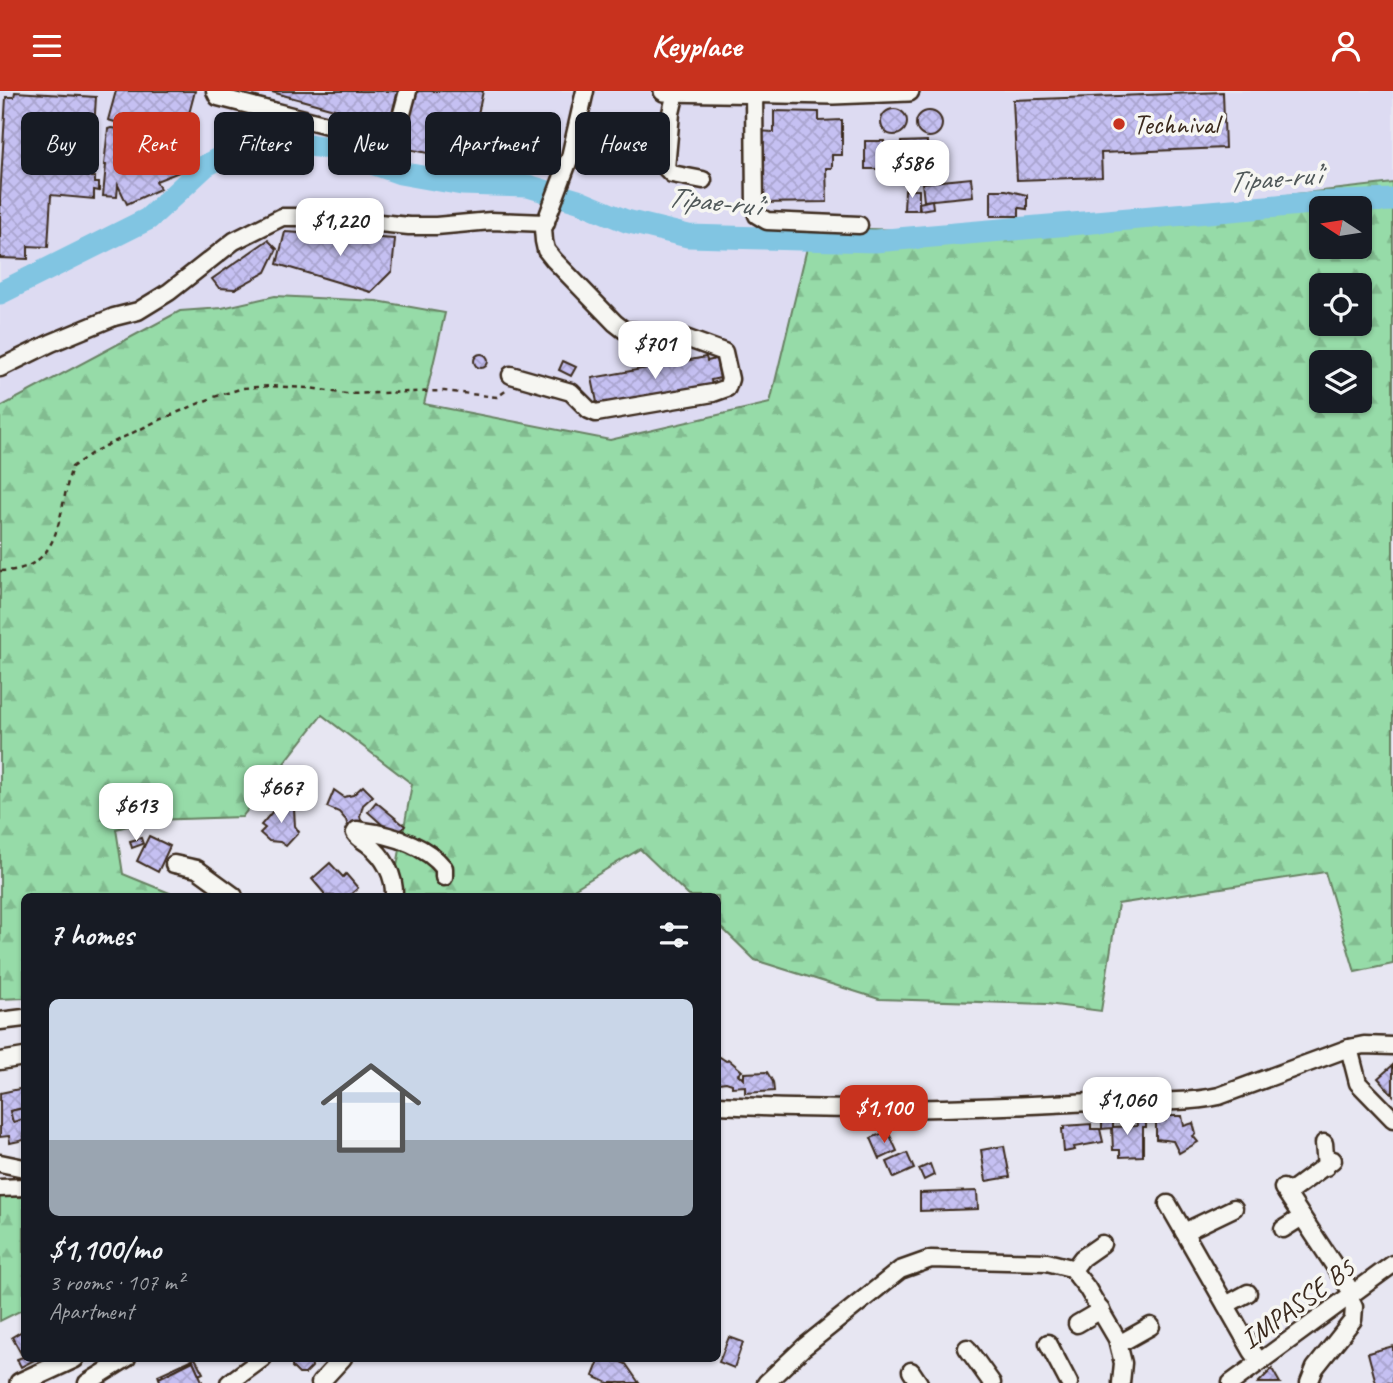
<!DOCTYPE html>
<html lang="en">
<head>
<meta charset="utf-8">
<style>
  body { margin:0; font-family:Caveat,sans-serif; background:#242831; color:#f1f3f6; height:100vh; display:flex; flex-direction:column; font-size:26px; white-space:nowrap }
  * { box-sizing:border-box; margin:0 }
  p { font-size:23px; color:#9ea1a6 }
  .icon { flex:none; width:38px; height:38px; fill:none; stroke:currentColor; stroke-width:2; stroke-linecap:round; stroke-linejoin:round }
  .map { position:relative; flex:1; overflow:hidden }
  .side { position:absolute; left:21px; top:802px; width:700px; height:469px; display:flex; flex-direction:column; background:#171b24; border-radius:10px; box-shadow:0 2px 5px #0004 }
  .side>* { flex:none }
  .guide { position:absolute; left:21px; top:21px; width:700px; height:63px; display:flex; gap:14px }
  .needle { width:46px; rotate:282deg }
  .fabs { position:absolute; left:1309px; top:105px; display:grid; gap:14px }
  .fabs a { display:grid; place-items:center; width:63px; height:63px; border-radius:10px; background:#171b24; box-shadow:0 2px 5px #0004; font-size:35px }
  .price { position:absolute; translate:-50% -60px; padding:0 16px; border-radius:14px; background:#fff; color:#222; font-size:23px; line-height:46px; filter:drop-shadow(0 2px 4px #0008) }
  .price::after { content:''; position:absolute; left:50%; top:42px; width:21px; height:16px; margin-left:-10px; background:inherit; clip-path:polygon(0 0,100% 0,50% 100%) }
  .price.on { background:#c8321e; color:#fff }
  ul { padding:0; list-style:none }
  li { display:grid; align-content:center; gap:14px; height:371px; padding:0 28px }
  li span { display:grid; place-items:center; height:217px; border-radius:10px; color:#555 }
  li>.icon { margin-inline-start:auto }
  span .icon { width:126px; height:126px; fill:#fffc; stroke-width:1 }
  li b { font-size:30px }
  h2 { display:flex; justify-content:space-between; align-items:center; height:84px; padding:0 28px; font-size:30px }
  .pill { padding:0 24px; border-radius:10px; background:#171b24; box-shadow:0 2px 5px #0004; font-size:24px; line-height:63px }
  .pill.on { background:#c8321e; color:#fff }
  header { display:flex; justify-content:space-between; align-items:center; height:91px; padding:0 28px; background:#c8321e; color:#fff; font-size:32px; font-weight:600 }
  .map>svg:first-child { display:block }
  .built { fill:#dddbf2 }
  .forest { fill:url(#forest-firs); stroke:#688263; stroke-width:2; fill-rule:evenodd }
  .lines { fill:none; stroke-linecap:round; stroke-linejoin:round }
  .river { stroke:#81c5e2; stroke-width:23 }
  .building { fill:url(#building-cross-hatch); stroke:#3b2a1e; stroke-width:2 }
  .minor-casing { stroke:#3b2a1e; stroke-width:21 }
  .major-casing { stroke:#3b2a1e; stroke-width:24 }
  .path { stroke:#3b2a1e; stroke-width:2.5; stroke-dasharray:5 5; stroke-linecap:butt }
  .minor { stroke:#f6f6f2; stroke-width:16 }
  .major { stroke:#f6f6f2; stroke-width:19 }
  .poi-dot { fill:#c8321e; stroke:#f6f6f2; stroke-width:2.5 }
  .labels { text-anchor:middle; stroke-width:7; stroke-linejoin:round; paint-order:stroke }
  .poi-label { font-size:28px; fill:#3b2a1e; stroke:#f6f6f2; text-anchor:start }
  .street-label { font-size:28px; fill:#3b2a1e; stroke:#f6f6f2 }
  .water-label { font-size:30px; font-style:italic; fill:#505859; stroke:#f6f6f2 }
</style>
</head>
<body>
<header><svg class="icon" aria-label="menu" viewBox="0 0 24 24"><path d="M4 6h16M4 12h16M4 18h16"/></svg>Keyplace<svg class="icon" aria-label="person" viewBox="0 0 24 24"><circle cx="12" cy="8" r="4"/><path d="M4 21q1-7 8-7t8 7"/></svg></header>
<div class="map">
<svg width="1393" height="1292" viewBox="0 0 1393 1292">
  <defs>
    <pattern id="forest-firs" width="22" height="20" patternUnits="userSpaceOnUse" patternTransform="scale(1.75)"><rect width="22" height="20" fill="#96dba8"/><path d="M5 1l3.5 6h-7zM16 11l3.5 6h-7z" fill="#82bc90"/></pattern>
    <pattern id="building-cross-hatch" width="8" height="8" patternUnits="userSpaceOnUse" patternTransform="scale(1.75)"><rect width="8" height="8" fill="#c5c0f2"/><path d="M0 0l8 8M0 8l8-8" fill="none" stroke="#aaa5cf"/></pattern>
  </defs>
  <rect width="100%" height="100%" fill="#e7e6f2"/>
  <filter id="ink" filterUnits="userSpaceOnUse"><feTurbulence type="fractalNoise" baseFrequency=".0143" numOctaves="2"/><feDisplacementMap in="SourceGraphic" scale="14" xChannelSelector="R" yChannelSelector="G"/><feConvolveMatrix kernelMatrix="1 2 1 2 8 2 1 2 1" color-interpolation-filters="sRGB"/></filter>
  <g filter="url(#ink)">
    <polygon class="built" points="0,0 1393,0 1393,92 960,141 812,136 770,312 610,349 423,313 275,205 222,217 180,220 0,316"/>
    <g class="forest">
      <path d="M1393,92V873L1355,881L1325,781L1118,813L1101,920L1047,913L879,908L755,869L718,833V805H689L640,758L562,805H396L397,775L412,693L322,624L242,726L151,729L116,738L123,783L177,805H24V907L0,908V316L180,220L222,217L275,205L377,210L445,222L424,313L610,349L770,312L812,136L960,141ZM1321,117H1360V156H1321ZM1321,194H1360V233H1321ZM1321,271H1360V310H1321Z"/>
      <polygon points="0,1106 24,1106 24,1218 0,1230"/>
    </g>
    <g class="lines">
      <polyline class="river" points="0,202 148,128 205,75 238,57 282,50 329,57 400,82 462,93 528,95 578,110 626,130 688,145 875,150 1312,112 1393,109"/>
    </g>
    <g class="building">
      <polygon points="116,0 195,0 182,49 168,51 139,43 140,38 108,29"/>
      <polygon points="268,0 398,0 389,33"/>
      <polygon points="416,0 483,0 472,51 470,50 468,60 450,56 448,66 403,57"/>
      <polygon points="15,1 96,6 91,86 95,86 95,92 99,92 99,100 94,99 94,108 51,104 48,156 28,155 28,168 0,167 0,107 6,6 14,6"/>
      <polygon points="1223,1 1225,57 1101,62 1102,86 1017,89 1013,9"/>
      <circle cx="894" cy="31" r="13"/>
      <circle cx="929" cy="33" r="13"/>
      <polygon points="774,20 819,21 819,30 842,29 842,64 832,64 832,77 826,77 827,111 757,112 757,40 774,41"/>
      <polygon points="111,37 138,40 139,45 144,45 141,75 179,62 183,74 178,75 179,81 156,90 160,98 127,113 118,94 117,106 103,105 106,74 104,74 108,38"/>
      <polygon points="865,50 884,50 884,54 898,54 898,78 865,78"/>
      <polygon points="927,50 927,57 932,57 932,81 901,80 901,51"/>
      <polygon points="971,87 973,105 924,110 922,92"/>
      <polygon points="905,99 919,99 919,119 904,119"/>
      <polygon points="991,99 1006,99 1027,104 1027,118 1019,117 1019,125 991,125"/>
      <polygon points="932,109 933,117 920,119 919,112"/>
      <polygon points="285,141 395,148 392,180 371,201 277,173"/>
      <polygon points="268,149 277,158 266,181 235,198 219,197 212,188"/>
      <circle cx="481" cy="270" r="7"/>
      <polygon points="662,265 664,274 706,266 707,270 716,268 720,287 711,289 712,294 598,316 592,287 653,276 652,267"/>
      <polygon points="563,270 576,276 571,285 559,279"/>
      <polygon points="363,695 373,705 363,714 360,725 362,733 348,736 346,729 339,721 327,716 334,699 344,706 353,704"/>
      <polygon points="282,709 294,718 295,735 299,741 286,755 280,751 269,750 260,742 265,737 261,734"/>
      <polygon points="376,711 405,735 396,746 368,721"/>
      <polygon points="149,745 170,755 158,781 137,770"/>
      <polygon points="141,747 143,753 132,757 130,750"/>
      <polygon points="330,772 343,786 346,783 358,797 349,805 324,805 324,802 312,788"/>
      <polygon points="720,966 726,970 728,968 742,980 738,983 744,989 744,982 767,981 773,991 774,1000 745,1002 745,995 732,996 732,993 726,991 718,992 718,967"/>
      <polygon points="1393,974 1393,1004 1378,987"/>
      <polygon points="24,997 24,1017 10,1020 13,1031 24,1028 24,1049 10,1052 9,1045 0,1046 0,1002"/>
      <polygon points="24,1017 24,1028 13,1031 10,1020"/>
      <polygon points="1146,1024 1146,1036 1143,1036 1143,1065 1120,1066 1120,1059 1113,1059 1112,1037 1102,1038 1102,1025 1113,1025 1113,1036 1137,1035 1136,1025"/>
      <polygon points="1165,1025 1182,1025 1184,1035 1193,1032 1196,1043 1193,1045 1198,1051 1179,1062 1173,1050 1156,1048 1156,1029 1165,1030"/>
      <polygon points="1091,1033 1091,1038 1100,1038 1103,1051 1074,1056 1075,1059 1064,1061 1062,1038 1064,1038 1064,1035"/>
      <polygon points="888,1040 897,1060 880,1068 871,1047"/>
      <polygon points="1004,1055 1010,1086 986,1090 981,1059"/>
      <polygon points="907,1062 914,1078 894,1087 887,1071"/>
      <polygon points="930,1073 934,1084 924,1089 919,1078"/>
      <polygon points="977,1100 978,1118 920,1120 920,1102"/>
      <polygon points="24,1239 24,1267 38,1267 21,1276 17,1268 23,1266 12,1246"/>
      <polygon points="729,1246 743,1251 734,1277 719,1271"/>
      <polygon points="1393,1255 1393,1292 1376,1292 1368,1262"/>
      <polygon points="195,1267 203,1282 199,1284 193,1270 159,1287 158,1284"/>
      <polygon points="292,1267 311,1267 312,1276 305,1283 299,1283 292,1276"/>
      <polygon points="600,1267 611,1267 626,1273 639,1292 608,1292 593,1285"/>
      <polygon points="193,1270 202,1290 198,1292 161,1292 159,1287"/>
      <polygon points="1272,1278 1280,1292 1258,1292"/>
    </g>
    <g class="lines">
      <g class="minor-casing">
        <g id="minor">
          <polyline points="215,0 218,6 386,49 396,45 408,0"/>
          <polyline points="676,1 671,22 666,77 672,83 703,89"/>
          <polyline points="754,1 755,117 757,124 767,130 859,134"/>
          <polyline points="0,277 51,252 114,226 138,220 169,201 234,150 282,126 320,126 409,135 436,135 491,130 546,132"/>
          <polyline points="511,284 571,301 589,319 596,322 713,302 727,297 730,288 724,261 680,245 624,239 615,232 554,169 546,159 544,150 543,138 570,66 585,0"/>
          <polyline points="174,773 197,778 234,805"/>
          <path d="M394,805C395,785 384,765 368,753C363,749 359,748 355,742L357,739C388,743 424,752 444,777V786"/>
          <polyline points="0,930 24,927"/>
          <polyline points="1349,957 1358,992 1393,1028"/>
          <polyline points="0,970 24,966"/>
          <path d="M718,1014C842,1021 967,1018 1091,1011C1133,1009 1178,1014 1219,1005L1349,957L1364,954L1393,955"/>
          <polyline points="1324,1052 1326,1076"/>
          <polyline points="0,1072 24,1077"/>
          <polyline points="0,1097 24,1096"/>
          <polyline points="1283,1097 1353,1203"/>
          <polyline points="1287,1103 1333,1069"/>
          <polyline points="1168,1113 1252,1260 1260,1271"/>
          <polyline points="1283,1138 1302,1126"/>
          <polyline points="1184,1141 1234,1117"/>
          <polyline points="1073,1179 1082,1167 1102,1153"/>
          <polyline points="1226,1214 1248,1202"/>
          <polyline points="1077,1233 1101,1219"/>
          <polyline points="1048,1252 1069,1292"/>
          <polyline points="1119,1253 1151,1235"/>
          <polyline points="967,1257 992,1292"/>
          <polyline points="911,1280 919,1292"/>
          <polyline points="87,1292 127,1267"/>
          <polyline points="229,1292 263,1267"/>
          <polyline points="320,1292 343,1267"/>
          <polyline points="766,1292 804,1256 900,1179 931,1168 1047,1171 1071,1177 1087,1197 1117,1248 1123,1272 1121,1292"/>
          <polyline points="1231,1292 1393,1173"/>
          <polyline points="1309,1292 1315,1277 1353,1229 1354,1216 1349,1206"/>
        </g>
      </g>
      <g class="major-casing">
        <g id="major">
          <polyline points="664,0 833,3 909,0"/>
          <polyline points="20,1292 74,1267"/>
        </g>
      </g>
      <path class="path" d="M0,480C64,480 57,422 72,376L95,360L155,331L214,306L243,297L270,295L310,297L346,303L444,300L497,306L507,299"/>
      <use href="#minor" class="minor"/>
      <use href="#major" class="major"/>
    </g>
  </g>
  <circle class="poi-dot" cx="1119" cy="33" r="7"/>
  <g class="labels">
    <g class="poi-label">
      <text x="1133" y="43">Technival</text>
    </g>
    <g class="street-label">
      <text transform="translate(1297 1212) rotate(-36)" y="10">IMPASSE B5</text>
    </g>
    <g class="water-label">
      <text transform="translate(1274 87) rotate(-5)" y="10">Tipae-ru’i</text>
      <text transform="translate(714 110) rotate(6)" y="10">Tipae-ru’i</text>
    </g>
  </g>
</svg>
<div class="fabs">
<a><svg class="needle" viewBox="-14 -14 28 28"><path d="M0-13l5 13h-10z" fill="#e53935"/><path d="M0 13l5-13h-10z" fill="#9ea1a6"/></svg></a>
<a><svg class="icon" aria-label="locate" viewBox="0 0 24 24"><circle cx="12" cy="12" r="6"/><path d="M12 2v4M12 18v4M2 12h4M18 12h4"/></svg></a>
<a><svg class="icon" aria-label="layers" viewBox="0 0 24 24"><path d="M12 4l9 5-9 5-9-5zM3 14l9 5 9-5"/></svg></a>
</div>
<b class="price" style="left:912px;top:109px">$586</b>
<b class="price" style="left:340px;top:167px">$1,220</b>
<b class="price" style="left:655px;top:290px">$701</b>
<b class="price" style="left:281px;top:734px">$667</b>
<b class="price" style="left:136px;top:752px">$613</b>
<b class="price" style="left:1127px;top:1046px">$1,060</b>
<b class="price on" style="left:884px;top:1054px">$1,100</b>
<div class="guide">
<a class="pill">Buy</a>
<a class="pill on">Rent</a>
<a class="pill">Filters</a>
<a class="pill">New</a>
<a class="pill">Apartment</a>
<a class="pill">House</a>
</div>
<section class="side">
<h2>7 homes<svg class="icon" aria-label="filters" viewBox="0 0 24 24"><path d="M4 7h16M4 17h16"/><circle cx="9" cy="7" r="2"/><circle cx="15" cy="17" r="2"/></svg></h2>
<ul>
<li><span style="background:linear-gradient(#c9d6e8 65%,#9aa5b1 0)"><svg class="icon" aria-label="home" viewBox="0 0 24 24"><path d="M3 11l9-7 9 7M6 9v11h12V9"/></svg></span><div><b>$1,100/mo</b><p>3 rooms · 107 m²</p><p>Apartment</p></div></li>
</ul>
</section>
</div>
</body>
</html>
